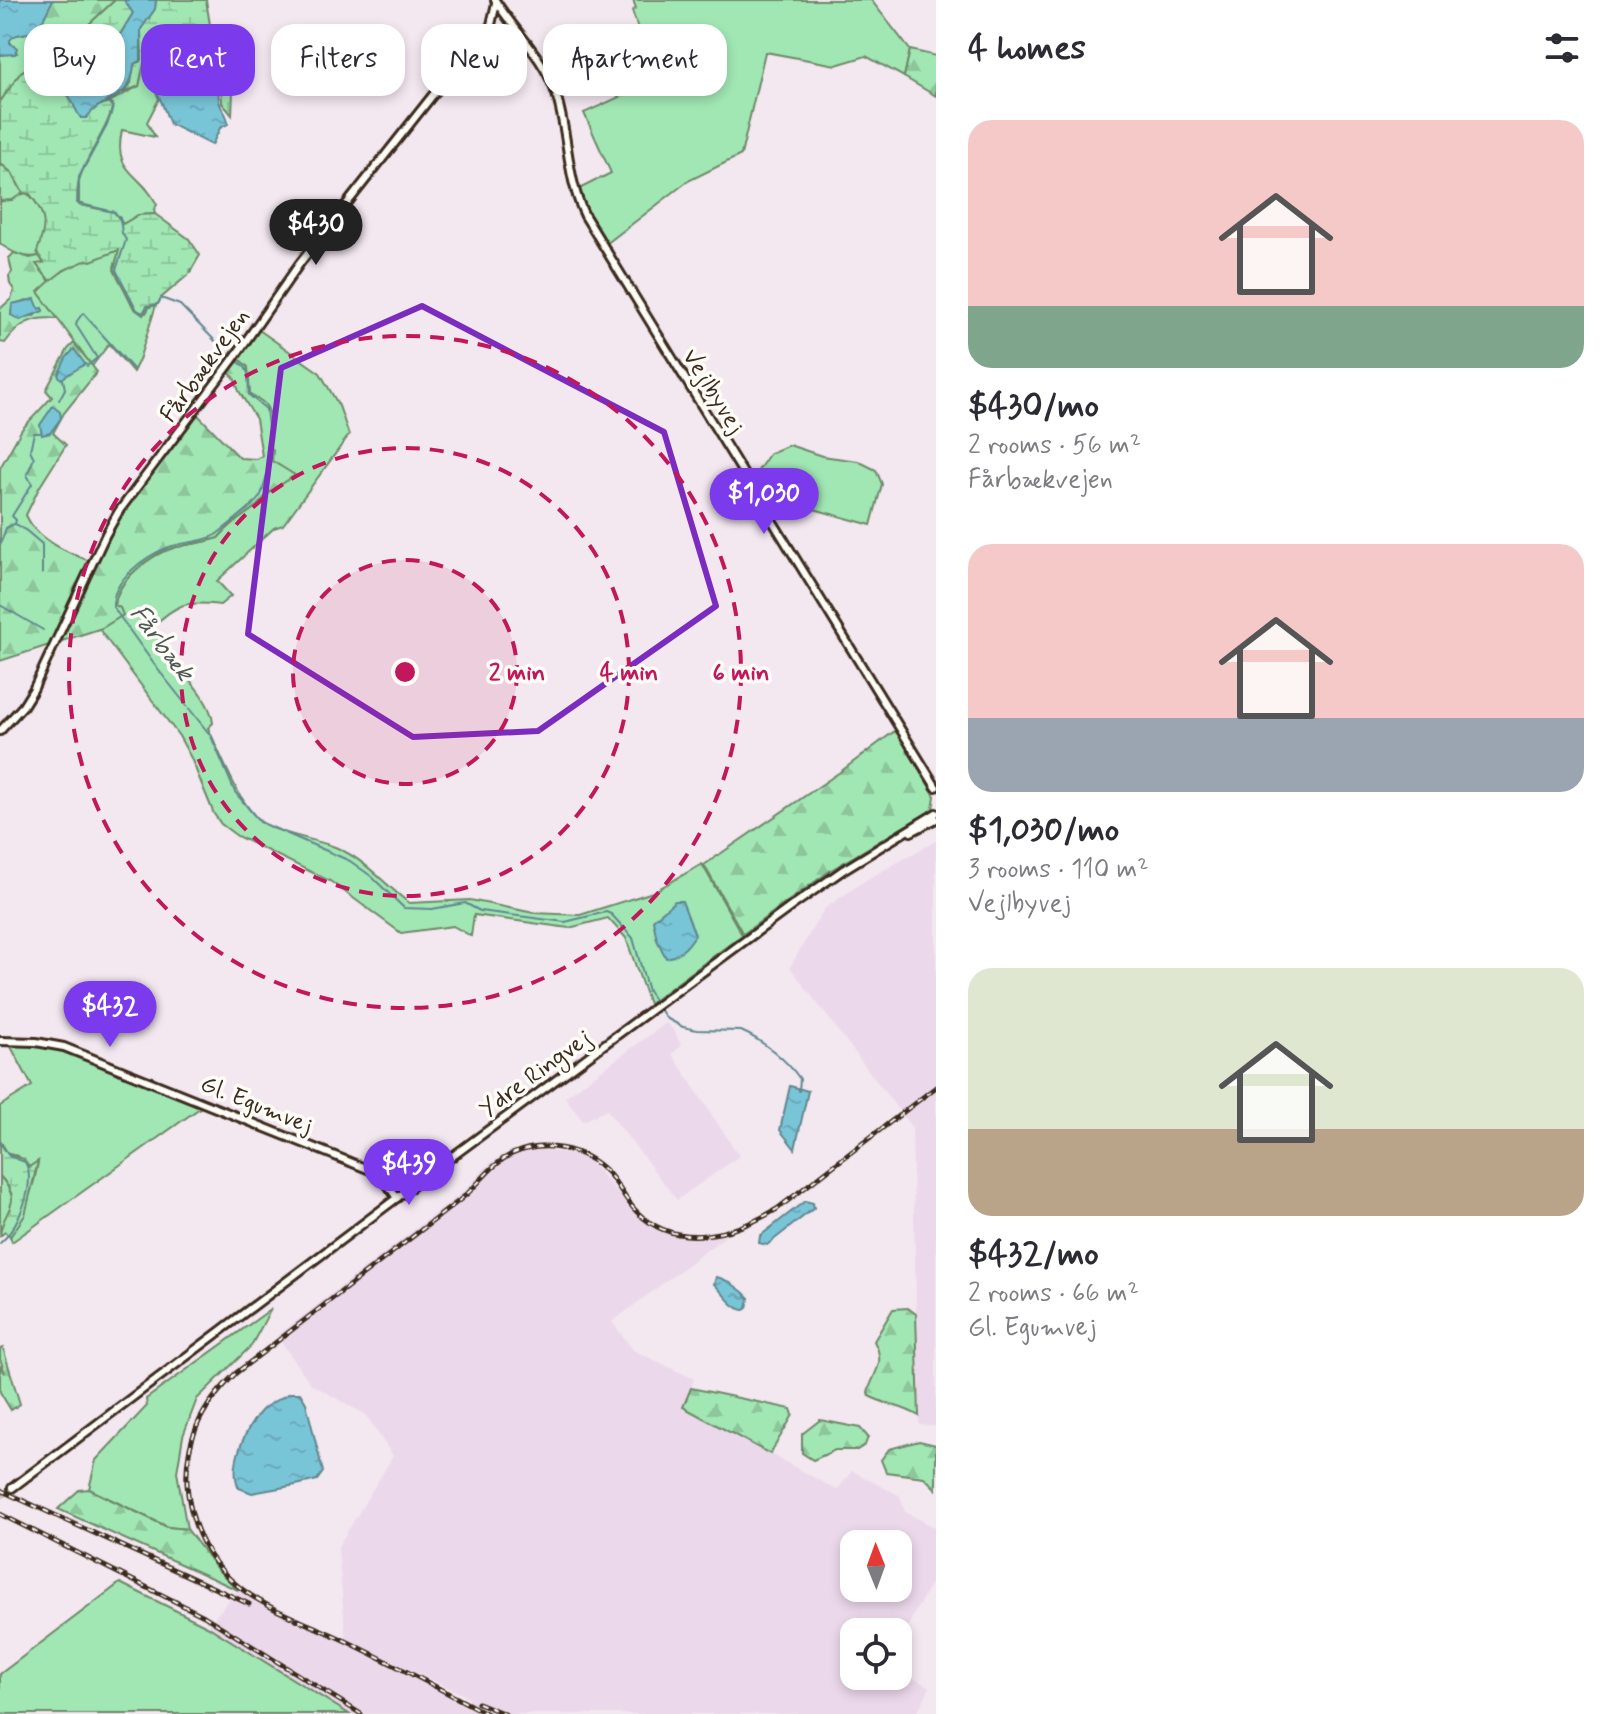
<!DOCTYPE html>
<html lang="en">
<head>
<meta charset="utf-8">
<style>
  body { margin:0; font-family:Mynerve,sans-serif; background:#f7f7f7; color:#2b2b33; height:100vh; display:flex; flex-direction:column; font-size:30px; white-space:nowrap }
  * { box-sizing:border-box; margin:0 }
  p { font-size:26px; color:#7c7c81 }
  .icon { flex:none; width:44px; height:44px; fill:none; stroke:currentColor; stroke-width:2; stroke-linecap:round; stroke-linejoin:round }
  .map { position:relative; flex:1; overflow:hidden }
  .panel { display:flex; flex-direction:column; background:#fff; width:680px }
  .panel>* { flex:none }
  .top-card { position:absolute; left:24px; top:24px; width:760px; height:72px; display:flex; gap:16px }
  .needle { width:52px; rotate:359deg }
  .controls { position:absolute; left:840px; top:1530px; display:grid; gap:16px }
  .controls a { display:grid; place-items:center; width:72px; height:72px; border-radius:16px; background:#fff; box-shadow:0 4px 12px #0003; font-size:40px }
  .price { position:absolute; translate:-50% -68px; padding:0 18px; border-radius:28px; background:#7c3aed; color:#fff; font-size:26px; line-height:52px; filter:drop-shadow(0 2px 4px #0008) }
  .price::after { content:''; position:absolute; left:50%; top:48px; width:24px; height:18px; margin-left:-12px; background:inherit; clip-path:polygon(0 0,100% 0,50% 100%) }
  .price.active { background:#222; color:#fff }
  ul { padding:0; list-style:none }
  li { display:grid; align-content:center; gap:16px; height:424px; padding:0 32px }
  li span { display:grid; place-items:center; height:248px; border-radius:24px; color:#555 }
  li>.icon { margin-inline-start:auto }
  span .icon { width:144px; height:144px; fill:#fffc; stroke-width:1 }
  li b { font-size:34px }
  h2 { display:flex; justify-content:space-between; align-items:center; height:96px; padding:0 32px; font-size:34px }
  .pill { padding:0 28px; border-radius:24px; background:#fff; box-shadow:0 4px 12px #0003; font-size:28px; line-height:72px }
  .pill.active { background:#7c3aed; color:#fff }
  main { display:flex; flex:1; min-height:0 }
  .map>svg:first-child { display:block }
  .built { fill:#ecd8eb; fill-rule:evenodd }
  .green { fill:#a1e7b4; stroke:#6e8869; stroke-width:2 }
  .forest { fill:url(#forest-firs); stroke:#6e8869; stroke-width:2; fill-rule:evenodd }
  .wetland { fill:url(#wetland-marsh); stroke:#6e8869; stroke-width:2 }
  .water { fill:url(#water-ripples); stroke:#60878e; stroke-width:2 }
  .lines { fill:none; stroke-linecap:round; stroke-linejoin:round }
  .stream { stroke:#60878e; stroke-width:2 }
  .minor-tunnel { stroke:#cec1c6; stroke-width:6; stroke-dasharray:6 3; stroke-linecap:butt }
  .minor-casing { stroke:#3b2a1e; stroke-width:12 }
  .minor { stroke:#fdfcf7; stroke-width:6 }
  .rail-casing { stroke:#3b2a1e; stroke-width:5 }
  .rail { stroke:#fdfcf7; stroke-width:2; stroke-dasharray:6; stroke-linecap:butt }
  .marked { fill:none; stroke:#7b2cbf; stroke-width:6; stroke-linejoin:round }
  .ring { fill:none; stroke:#c2185b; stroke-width:4; stroke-dasharray:14 10 }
  .labels { text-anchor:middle; stroke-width:7; stroke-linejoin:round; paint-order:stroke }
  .street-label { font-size:24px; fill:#3b2a1e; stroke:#fdfcf7 }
  .water-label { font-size:26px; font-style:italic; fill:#4e5856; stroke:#fdfcf7 }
  .centre { fill:#c2185b; stroke:#fdfcf7; stroke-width:4 }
  .ring-label { font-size:24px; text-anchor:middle; font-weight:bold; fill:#c2185b; stroke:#fdfcf7; stroke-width:7; stroke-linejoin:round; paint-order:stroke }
</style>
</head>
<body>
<main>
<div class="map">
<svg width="936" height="1714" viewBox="0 0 936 1714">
  <defs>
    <pattern id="forest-firs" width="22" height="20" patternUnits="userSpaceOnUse" patternTransform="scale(2)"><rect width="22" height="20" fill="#a1e7b4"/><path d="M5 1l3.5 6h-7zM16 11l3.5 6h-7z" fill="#8cc69a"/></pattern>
    <pattern id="wetland-marsh" width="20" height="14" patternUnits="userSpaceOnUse" patternTransform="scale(2)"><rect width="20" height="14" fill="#a1e7b4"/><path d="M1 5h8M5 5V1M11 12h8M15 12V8" fill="none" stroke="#8cc69a"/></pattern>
    <pattern id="water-ripples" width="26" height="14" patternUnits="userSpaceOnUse" patternTransform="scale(2)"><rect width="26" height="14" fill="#79c5d8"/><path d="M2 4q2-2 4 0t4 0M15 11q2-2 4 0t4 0" fill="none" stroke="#6aa9b9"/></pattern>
  </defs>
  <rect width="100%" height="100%" fill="#f3e7f0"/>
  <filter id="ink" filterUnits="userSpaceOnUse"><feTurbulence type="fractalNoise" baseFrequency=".0125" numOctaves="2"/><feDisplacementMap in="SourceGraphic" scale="16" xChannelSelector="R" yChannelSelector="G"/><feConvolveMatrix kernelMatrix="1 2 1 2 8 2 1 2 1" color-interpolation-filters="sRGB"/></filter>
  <g filter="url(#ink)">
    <g class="built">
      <polygon points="936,841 936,1426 919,1425 912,1128 790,967 824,909 866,880"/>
      <polygon points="666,1023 675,1032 681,1046 672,1054 739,1156 677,1200 607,1110 583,1121 565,1097"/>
      <path d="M536,1149L575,1154L588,1160L643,1220L666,1233L688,1237L724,1235V1237L612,1322L633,1350L694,1379L684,1407L837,1490L852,1471L900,1496L905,1512L936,1528V1583L932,1581L898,1644V1632H854V1676H898V1670L930,1687L916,1714H499L468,1702L469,1697L346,1640L338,1547L393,1456L366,1415L311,1384L277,1336L467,1189L486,1167L501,1156ZM854,1544H898V1588H854Z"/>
      <polygon points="238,1590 408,1674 481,1714 349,1714 207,1626"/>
    </g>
    <g class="green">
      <path d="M633,0H871L910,50L904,77L866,56L836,65L765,52L741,155L688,181L606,244L583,206L577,190L611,173L584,113C598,106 626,96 637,86C652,72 638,27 632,11L636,8Z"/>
      <path d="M144,62L152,67L151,80L159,99L147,122L155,137L122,130C112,175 141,171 157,205L154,209L155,214L138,215L123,224L114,212L79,205V177L107,125L113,107L109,102L139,86Z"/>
      <path d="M26,193C37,199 47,218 45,232C43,241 36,246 39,256C23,259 12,252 0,244V202Z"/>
      <path d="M120,250L114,267L133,307L146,313L150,306L156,305L139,360L133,372L109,344L92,366L38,292C57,270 90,255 120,250Z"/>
      <path d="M252,325L320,373L339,406L349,435L283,525L274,528L217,581L231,596L220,605C185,601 178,603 152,627C165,658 211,694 213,723L208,728C221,754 240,808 264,824C278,833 317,840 335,847C365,859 384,884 409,903L470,900L534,913L580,915L653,892L702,864L742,935L649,1004L626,938L608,918L569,928L474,915L471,936L453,926L401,933L330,881L237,836L221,824L214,814L191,758L179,736L99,629L121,614L120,608L115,605C117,580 150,555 173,548C188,544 204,543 218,538C228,526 240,518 253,509C259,506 262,499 267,495C275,488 285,482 294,475L272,461V449L269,445C275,430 264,413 259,400L250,395C246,371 251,369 231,352Z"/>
      <polygon points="789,445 822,456 858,461 876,470 882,484 871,525 767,496 753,478 770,453"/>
      <path d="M9,1043L55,1049L204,1105L12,1242L10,1236C23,1214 34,1188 38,1162L29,1168L18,1156L8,1154L0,1141V1106L32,1086Z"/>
      <path d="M0,1176C18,1196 15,1209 0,1231Z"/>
      <polygon points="271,1309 251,1346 197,1399 183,1436 177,1472 187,1529 168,1527 89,1489 96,1460 147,1406 146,1399"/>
      <polygon points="120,1583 207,1626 349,1714 0,1714 0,1674"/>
    </g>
    <g class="forest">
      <path d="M53,0H115L71,41L21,72L0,102V55L17,53L9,40C17,31 26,36 35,30C44,22 47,10 53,0Z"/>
      <polygon points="910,50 936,56 936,96 904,77"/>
      <polygon points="0,163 12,173 23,193 12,200 0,201"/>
      <path d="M14,253L30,258L39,256L44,263L37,265L50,281L38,292L58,319C33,316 19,323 5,343L0,342V309L11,299L14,290L10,284L9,276L12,272L9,258ZM27,300L41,309L34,316L11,315L13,304Z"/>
      <path d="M74,343L97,372L64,413L53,433L66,445L39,488L26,515C37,541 71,554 95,563L120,515L196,413L240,458L256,459L262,456L256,419L239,391L234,377L228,372L239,359L248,367L250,395C255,398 263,400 266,406C272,414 272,436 269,444L273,451L272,461L295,475C286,482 275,487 267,495C262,499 259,505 253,509C240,518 228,526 218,538C204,543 188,544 173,548C150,555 117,580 115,605L120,608L123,615L102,628L0,661V468L22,429L52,397L46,390L68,349Z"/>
      <polygon points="896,730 935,796 933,809 831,870 743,934 704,865 840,772"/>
      <path d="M908,1308L916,1314L919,1416C903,1406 886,1405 869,1396L868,1392C875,1369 886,1364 874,1341L893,1309Z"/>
      <polygon points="3,1348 20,1404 11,1410 0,1392 0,1366 5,1373 0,1359 0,1349"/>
      <polygon points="691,1388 791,1409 793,1415 770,1454 683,1407"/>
      <polygon points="820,1420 860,1428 868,1437 865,1445 857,1450 835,1450 813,1460 802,1453 802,1434"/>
      <polygon points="919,1441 936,1445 936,1489 924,1477 886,1472 881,1460 889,1449"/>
      <polygon points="89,1489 167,1527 187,1529 217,1569 238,1590 58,1509 79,1490"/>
    </g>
    <g class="wetland">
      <path d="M115,0H124L133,13L121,33L110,40L114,57L100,78H77L75,72L65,63L52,73L44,75L70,97L81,118H86L93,108L109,102L113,104C107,138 69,172 79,205L114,212L123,224L138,215L155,214L189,239L200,255L189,274L161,298L158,304L149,307L143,315L135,309L114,270L119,250L91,261L87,260L64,270L50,281L36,264L44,263L37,252C46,226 48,217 30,194L23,193L12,173L0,163V102L21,72L71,41Z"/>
      <path d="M156,0H206L214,50L223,61L234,67L232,115L222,103L221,84L214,81L206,71L201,72C187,63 177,69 162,66L168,63L166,58L179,48L183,50V44L175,46L164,55V60L157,58L152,67L144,63L139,86L123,93L131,83L134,64L142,60L141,29L155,9Z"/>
      <path d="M0,1141L8,1154L24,1159L29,1167L38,1161L25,1215L10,1237L5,1232L0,1236C2,1208 26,1205 0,1176Z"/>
    </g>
    <g class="water">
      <path d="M0,0H53C47,10 44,22 35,30C26,36 17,31 10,40V43L17,48L15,54L0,55Z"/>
      <path d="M124,0H156L155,9L141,29V61L134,64C131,104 105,93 86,118H81C75,111 73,100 67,94C60,88 49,89 42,83L41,76L52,73L68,62L74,66L77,78H100L106,64L114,57L110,41L121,33L133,13Z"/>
      <path d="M158,64C166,70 173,66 184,66C200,67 209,78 219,89C216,110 228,110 228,124L220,128L212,145L170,124L151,75Z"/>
      <polygon points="35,299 39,309 43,308 43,311 20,320 11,315 12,304"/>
      <polygon points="74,349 85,364 61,379 58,375 66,358"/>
      <polygon points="53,406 60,412 61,418 50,433 42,435 40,425"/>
      <path d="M675,901H682L695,935C689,945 679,956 666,958L657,940L653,920Z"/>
      <polygon points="790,1086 808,1091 795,1149 780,1130"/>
      <polygon points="805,1201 813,1203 814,1208 767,1245 759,1243 760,1236"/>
      <path d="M716,1277C727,1279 742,1290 749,1298L747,1308L744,1310C732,1309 723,1292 714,1284Z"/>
      <path d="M290,1393H300L306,1403L323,1472L317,1480L296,1485L252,1493L239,1488C228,1465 246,1427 262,1410C269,1403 281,1398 290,1393Z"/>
    </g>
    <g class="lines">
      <g class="stream">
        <path d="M107,101L113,107L107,125L79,177L77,203L114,212L120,218L122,233L126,240L116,270L137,310L143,313L147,306L158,304L161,298L180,305L226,352L245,367L248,373L249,395L266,409L269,435L267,446C273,455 270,464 267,475C264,483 264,491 259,498C255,504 217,535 212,537C198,543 183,542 169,547C146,556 112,579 113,607L156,667L211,736L235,792L260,822L350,861L371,876L404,908L432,909L465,903L480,911L565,922L606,912L611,914L633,938L648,991L666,1018L683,1027L697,1030L741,1031C762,1040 787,1060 800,1079L799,1091"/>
        <polyline points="85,364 87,366 97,358 76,325 77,321 83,313 133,369"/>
        <polyline points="59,400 65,389 63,379"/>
        <path d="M40,433H34L30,450L34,458L27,475L32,484L12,516L16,520L15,524C24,527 33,537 42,544V574"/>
        <polyline points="0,545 6,528 14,524"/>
        <polyline points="0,605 43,630"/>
        <path d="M0,1143L9,1156L25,1162C37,1183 18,1229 0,1243"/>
      </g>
      <polyline class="minor-tunnel" points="0,1497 12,1488"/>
      <g class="minor-casing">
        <g id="minor">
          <path d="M495,0C515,32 544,57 556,94C569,135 566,177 585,216L936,787"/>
          <polyline points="0,731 23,706 33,690 106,534 119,511 232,361 300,263 432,96 485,37 490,29 496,3"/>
          <polyline points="911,832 936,819"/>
          <polyline points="0,1041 36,1042 64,1047 370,1170 383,1178 397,1198"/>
          <polyline points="12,1488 434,1170 792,906 843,870 936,813"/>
        </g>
      </g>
      <use href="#minor" class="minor"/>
      <g class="rail-casing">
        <g id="rail">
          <polyline points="0,1490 249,1604"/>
          <polyline points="0,1514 204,1616 361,1714"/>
          <polyline points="478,1703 505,1714"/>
          <path d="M487,1714C440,1689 394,1664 346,1641C311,1624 269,1611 238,1586C192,1549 174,1481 197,1426C206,1405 220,1389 236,1373L438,1217C448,1209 458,1202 467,1194C482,1180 493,1163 512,1154C544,1140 583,1147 608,1173C619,1185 625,1200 637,1212C677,1252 735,1234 777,1209L936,1087"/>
        </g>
      </g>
      <use href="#rail" class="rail"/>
    </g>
  </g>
  <path class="marked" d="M422,306L664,432L716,606L538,731L413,737L248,634L281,368Z"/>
  <circle cx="405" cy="672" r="112" fill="#c2185b" fill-opacity=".12"/>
  <g class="ring">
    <circle cx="405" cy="672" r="112"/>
    <circle cx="405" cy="672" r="224"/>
    <circle cx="405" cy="672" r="336"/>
  </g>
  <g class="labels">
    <g class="street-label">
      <text transform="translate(204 365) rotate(-54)" y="8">Fårbækvejen</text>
      <text transform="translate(714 391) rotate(58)" y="8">Vejlbyvej</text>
      <text transform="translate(535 1073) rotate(-36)" y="8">Ydre Ringvej</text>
      <text transform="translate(257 1104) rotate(22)" y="8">Gl. Egumvej</text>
    </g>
    <g class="water-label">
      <text transform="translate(163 642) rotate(53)" y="9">Fårbæk</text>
    </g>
  </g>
  <circle cx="405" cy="672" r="12" class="centre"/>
  <g class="ring-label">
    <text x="517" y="680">2 min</text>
    <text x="629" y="680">4 min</text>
    <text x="741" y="680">6 min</text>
  </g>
</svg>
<div class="controls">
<a><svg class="needle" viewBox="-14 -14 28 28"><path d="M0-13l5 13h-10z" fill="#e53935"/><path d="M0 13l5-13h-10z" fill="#7c7c81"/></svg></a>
<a><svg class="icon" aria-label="locate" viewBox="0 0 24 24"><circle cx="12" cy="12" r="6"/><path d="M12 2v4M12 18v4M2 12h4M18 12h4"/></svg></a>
</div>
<b class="price active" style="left:316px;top:267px">$430</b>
<b class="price" style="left:764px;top:536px">$1,030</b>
<b class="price" style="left:110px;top:1049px">$432</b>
<b class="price" style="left:409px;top:1207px">$439</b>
<div class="top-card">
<a class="pill">Buy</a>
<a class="pill active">Rent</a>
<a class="pill">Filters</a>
<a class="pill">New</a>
<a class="pill">Apartment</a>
</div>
</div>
<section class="panel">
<h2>4 homes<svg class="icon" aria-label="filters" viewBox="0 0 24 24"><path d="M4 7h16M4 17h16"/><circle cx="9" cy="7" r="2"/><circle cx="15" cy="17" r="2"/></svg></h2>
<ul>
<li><span style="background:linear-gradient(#f6c9c9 75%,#7fa58c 0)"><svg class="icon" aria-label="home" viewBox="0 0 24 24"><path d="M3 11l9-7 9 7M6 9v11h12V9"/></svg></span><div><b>$430/mo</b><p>2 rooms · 56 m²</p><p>Fårbækvejen</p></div></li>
<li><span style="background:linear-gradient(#f6c9c9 70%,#9aa5b1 0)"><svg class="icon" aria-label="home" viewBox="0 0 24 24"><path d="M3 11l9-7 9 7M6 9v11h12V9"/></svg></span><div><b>$1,030/mo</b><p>3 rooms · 110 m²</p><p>Vejlbyvej</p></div></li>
<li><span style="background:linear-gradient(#dfe7d0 65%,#b9a48a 0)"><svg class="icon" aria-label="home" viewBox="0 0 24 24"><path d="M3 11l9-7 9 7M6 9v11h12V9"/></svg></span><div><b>$432/mo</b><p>2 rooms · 66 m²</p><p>Gl. Egumvej</p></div></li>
</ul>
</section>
</main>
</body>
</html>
